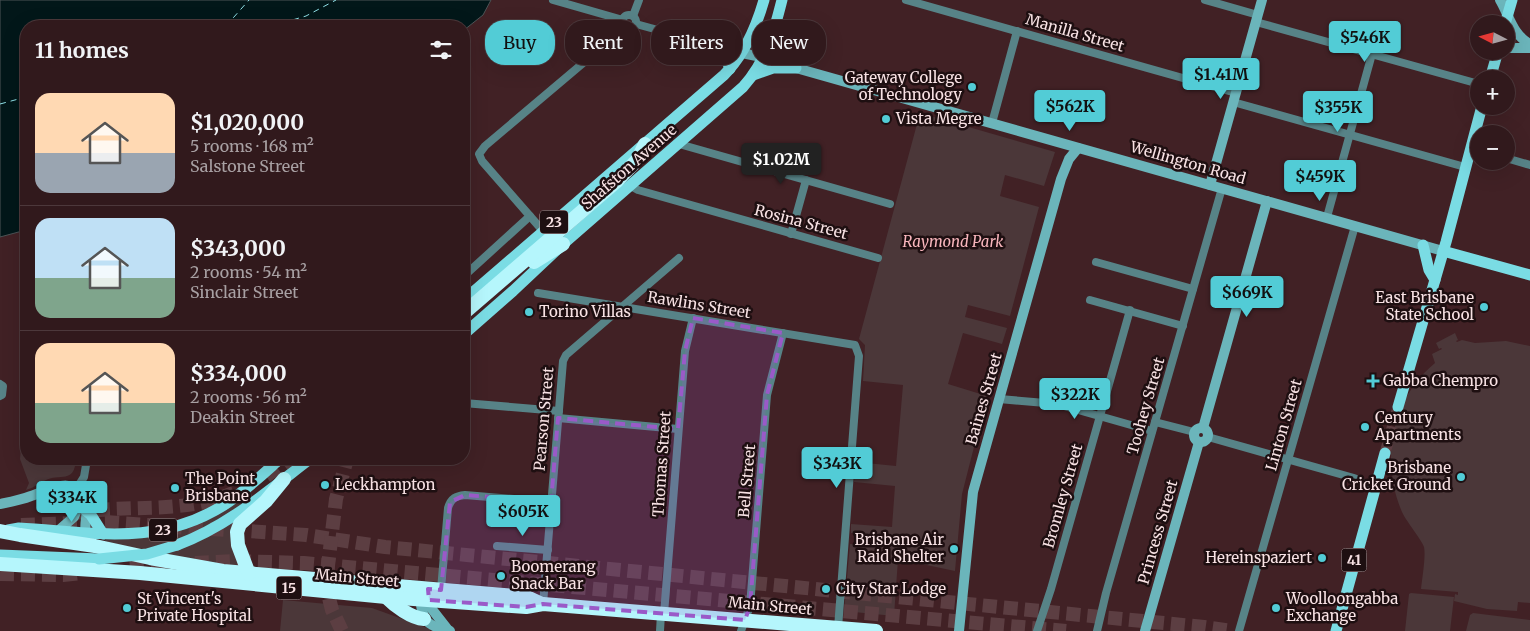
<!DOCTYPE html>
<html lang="en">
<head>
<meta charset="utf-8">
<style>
  body { margin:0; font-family:Merriweather,serif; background:#3d2629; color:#f1f3f6; height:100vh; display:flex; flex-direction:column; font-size:19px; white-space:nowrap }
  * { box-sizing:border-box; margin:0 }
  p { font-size:16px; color:#a8a0a3 }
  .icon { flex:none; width:28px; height:28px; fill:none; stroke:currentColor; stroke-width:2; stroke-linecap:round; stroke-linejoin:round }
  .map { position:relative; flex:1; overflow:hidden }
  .panel { position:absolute; left:20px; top:20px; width:450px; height:445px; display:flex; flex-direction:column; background:#31191c; border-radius:20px; box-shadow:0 5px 20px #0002,0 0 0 1px #4c383b }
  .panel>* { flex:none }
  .hud { position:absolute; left:485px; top:20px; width:475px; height:45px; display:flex; gap:10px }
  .needle { width:32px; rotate:276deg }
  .controls { position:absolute; left:1470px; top:15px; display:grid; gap:10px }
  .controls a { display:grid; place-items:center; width:45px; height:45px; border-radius:50%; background:#31191c; box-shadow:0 5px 20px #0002,0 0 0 1px #4c383b; font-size:25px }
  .price { position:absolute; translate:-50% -42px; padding:0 11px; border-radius:5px; background:#52ccd6; color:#111; font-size:16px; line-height:32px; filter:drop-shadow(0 1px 2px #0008) }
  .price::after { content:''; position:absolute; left:50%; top:30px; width:15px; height:11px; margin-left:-8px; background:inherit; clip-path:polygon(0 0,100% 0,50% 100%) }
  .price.selected { background:#222; color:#fff }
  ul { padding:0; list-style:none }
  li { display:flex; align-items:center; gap:15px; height:125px; padding:0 15px }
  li+li { border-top:1px solid #4c383b }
  li span { display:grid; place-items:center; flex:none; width:140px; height:100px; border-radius:15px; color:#555 }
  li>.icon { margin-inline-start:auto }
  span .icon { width:60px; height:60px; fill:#fffc; stroke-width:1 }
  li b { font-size:21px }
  h2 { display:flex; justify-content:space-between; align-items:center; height:60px; padding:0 15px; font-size:21px }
  .pill { padding:0 18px; border-radius:20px; background:#31191c; box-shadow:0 5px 20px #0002,0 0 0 1px #4c383b; font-size:18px; line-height:45px }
  .pill.selected { background:#52ccd6; color:#111 }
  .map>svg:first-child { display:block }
  .green { fill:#4b3739 }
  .water { fill:#021719; stroke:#4c5456 }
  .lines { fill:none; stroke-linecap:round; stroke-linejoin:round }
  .ferry { stroke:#90e1e8; stroke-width:1; stroke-dasharray:6 5; stroke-linecap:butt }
  .primary-tunnel { stroke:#5c3e42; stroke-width:11; stroke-dasharray:11 5.5; stroke-linecap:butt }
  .highway-tunnel { stroke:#5c3e42; stroke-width:14; stroke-dasharray:14 7; stroke-linecap:butt }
  .street { stroke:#578387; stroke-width:8 }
  .secondary { stroke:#6bb5bb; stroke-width:10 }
  .primary { stroke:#7adce4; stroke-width:11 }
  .highway { stroke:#b5f6fc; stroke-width:14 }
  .primary-bridge { stroke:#7adce4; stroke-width:11 }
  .marked { fill:#9a5ac8; fill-opacity:0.2; stroke:#9a5ac8; stroke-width:4; stroke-dasharray:10 6; stroke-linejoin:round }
  .poi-dot { fill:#52ccd6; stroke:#1e0f11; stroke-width:2 }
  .labels { text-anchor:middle; stroke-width:5; stroke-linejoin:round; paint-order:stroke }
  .shield { fill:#1e0f11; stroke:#b7a3a5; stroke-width:1 }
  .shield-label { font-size:14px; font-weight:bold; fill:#f8e2e4 }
  .street-label { font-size:15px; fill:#f8e2e4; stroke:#1e0f11 }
  .poi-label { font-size:15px; fill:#f8e2e4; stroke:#1e0f11; text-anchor:start }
  .park-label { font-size:15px; font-style:italic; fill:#f9b6bd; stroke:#1e0f11 }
</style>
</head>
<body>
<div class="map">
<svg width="1530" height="631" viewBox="0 0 1530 631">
  <rect width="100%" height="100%" fill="#412125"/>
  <g class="green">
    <polygon points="920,113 1055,152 1044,186 1005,175 1000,196 1039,207 1010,316 968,305 965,317 1007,328 1002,344 963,333 948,384 987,396 962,494 955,571 898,559 894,616 844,611 850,544 891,546 892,536 851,533 851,524 892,527 895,486 854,482 856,462 896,466 903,385 863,381 865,345 859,339"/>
    <path d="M1455,333L1458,340L1456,341L1457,342L1462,340L1475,343L1506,341L1530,346V603L1518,602L1517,611L1487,609L1454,601L1455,594L1458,595V592L1421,589C1422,579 1426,556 1424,547C1423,542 1406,521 1402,512C1380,461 1391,399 1435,363L1432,354L1442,349L1441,348L1439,349L1436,343Z"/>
    <path d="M24,415H26V459H76C74,485 61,472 44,481C38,484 33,488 26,490L29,483L20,459Z"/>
    <polygon points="250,492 253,497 228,514 187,536 142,550 105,541 106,539 164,535 195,524"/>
    <polygon points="240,519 243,567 159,555 198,542"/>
    <polygon points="1411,593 1454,597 1450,631 1405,631 1409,594"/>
    <polygon points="283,600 372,608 430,629 430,631 280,631"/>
    <polygon points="1473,613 1530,620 1530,631 1466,631 1470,615"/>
  </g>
  <polygon class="water" points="0,0 491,0 483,15 464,30 464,26 26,26 26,230 0,237"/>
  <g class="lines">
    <g class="ferry">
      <polyline points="226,26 249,0"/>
      <polyline points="272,26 306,16 336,0"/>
      <polyline points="0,104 26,97"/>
      <polyline points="22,214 26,210"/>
    </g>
    <polyline class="primary-tunnel" points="1385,453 1398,407"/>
    <g class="highway-tunnel">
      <polyline points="266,476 290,459"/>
      <path d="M75,513C132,503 188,516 242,489"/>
      <polyline points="21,525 106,522 187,528 248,531 306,535 385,547 1204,627 1232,631"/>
      <polyline points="195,563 237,561 304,563 1066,631"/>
      <polyline points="130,568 174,564"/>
      <polyline points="0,574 63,575 82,573"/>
      <polyline points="342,631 332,610 328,594 327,574 336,499 347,459"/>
    </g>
    <g class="street">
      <polyline points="553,0 623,20"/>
      <polyline points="906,0 1236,93"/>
      <polyline points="1205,0 1258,15"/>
      <circle cx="629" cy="22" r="7"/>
      <polyline points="633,16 639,0"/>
      <polyline points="1256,22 1479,84"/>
      <polyline points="636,24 742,53"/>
      <polyline points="1233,102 1465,167"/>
      <polyline points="992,123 1017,31"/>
      <polyline points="679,144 890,204"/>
      <polyline points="1506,158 1530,165"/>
      <polyline points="631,186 638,190 878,258"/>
      <polyline points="1327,217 1372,54"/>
      <polyline points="543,231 482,161 479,154 485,146 614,37 624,26"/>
      <polyline points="791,234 806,180"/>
      <polyline points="1096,262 1193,289"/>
      <polyline points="464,276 530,216"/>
      <polyline points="538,293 855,345 859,356 838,628"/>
      <polyline points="1090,300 1183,326"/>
      <polyline points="0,384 3,386 2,395 0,396"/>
      <polyline points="999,399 1057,404 1152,431"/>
      <polyline points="464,403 559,411"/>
      <polyline points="558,418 678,429"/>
      <polyline points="1155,422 1194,432"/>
      <polyline points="1208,437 1354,478 1374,490"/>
      <polyline points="77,488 84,477 87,459"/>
      <polyline points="497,546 548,550"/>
      <path d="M441,590L448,508C451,498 456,496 465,495L551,502"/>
      <polyline points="543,604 563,361 566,355 679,258"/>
      <polyline points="664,614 685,351 693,318"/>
      <polyline points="660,631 661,614"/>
      <polyline points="741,631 750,606 767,395 783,333"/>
      <polyline points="1037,631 1051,589 1130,310"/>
      <polyline points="1097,631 1106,593 1222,188"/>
      <polyline points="1239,631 1355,226"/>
    </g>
    <g class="secondary">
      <path d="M1500,0C1510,17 1512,34 1530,44"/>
      <polyline points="1506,48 1530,48"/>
      <polyline points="742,53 785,62 796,68 1443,251"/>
      <polyline points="1210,185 1262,0"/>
      <circle cx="1201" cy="435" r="7"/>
      <polyline points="1203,428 1267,201"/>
      <path d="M0,504C10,502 21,500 31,496C51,489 76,473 86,504C89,516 81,527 89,538"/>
      <polyline points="59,530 74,517 82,497"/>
      <polyline points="429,594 431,608 449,631"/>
      <path d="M420,595C422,620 425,626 450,631"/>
      <polyline points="959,631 973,492 1061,179 1069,159 1078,148"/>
      <polyline points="1145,631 1199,442"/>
    </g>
    <g class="primary">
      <polyline points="1505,24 1512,0"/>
      <polyline points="722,47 730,69"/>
      <polyline points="753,75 773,68 796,68"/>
      <polyline points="1490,79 1498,51"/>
      <polyline points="1423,245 1429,270 1435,280"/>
      <polyline points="1443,251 1530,275"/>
      <path d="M464,300L724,75C745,54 756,28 764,0"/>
      <path d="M464,334L513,291L563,244L743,87C766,62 774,32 782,0"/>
      <polyline points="1398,407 1446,242 1482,106"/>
      <polyline points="86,511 91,515 103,534"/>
      <path d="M8,530L19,528C93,532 157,547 224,505C244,492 262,475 280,459"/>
      <path d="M177,545C228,526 268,491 310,459"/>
      <polyline points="0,555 99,559"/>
      <polyline points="1336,631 1385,453"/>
    </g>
    <g class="highway">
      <polyline points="534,262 563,244"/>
      <polyline points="464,313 617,181 638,159 645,144"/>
      <polyline points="0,531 20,535 95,546 150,558 223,571 527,597 542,604"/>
      <polyline points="0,564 140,573 386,597 526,607 543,604 876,631"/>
      <polyline points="249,574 238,545 237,532 240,524 266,501 284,479"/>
      <path d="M386,597C395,606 411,618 424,619"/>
    </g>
    <polyline class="primary-bridge" points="99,559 147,554 177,545"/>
  </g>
  <path class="marked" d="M693,318L783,333L767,395L750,606L745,620L543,604L526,607L429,600L428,589L441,590L450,502L465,495L551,502L558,418L678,429L685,351Z"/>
  <g class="poi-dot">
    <circle cx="972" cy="87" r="5"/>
    <circle cx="886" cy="119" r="5"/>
    <circle cx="1484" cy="307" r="5"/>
    <circle cx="529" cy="312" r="5"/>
    <path d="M1370.5 373.5h5v5h5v5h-5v5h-5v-5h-5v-5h5z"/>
    <circle cx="1365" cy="427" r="5"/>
    <circle cx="1461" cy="477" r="5"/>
    <circle cx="325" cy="485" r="5"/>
    <circle cx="175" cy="488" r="5"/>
    <circle cx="954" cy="549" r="5"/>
    <circle cx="1322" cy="558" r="5"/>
    <circle cx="501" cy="576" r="5"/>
    <circle cx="826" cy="589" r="5"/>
    <circle cx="127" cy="608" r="5"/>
    <circle cx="1276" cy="608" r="5"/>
  </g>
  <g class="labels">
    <g class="shield">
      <rect x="540" y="210.5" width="28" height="23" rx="4"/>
      <rect x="149" y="518.5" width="28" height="23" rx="4"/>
      <rect x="1341.5" y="548.5" width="25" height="23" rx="4"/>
      <rect x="276.5" y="576.5" width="25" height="23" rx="4"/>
    </g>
    <g class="shield-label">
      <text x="554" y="227">23</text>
      <text x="163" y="535">23</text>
      <text x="1354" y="565">41</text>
      <text x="289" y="593">15</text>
    </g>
    <g class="street-label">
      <text transform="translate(1075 33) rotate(16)" y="5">Manilla Street</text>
      <text transform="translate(1188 163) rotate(16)" y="5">Wellington Road</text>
      <text transform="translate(629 167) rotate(-41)" y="5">Shafston Avenue</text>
      <text transform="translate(801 222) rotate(15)" y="5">Rosina Street</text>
      <text transform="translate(699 305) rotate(9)" y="5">Rawlins Street</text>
      <text transform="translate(984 399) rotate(-74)" y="5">Baines Street</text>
      <text transform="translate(1146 406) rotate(-74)" y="5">Toohey Street</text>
      <text transform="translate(544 419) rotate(-85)" y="5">Pearson Street</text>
      <text transform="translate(1284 425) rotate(-74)" y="5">Linton Street</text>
      <text transform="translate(662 464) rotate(-86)" y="5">Thomas Street</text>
      <text transform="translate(747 481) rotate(-85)" y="5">Bell Street</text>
      <text transform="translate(1063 496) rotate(-74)" y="5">Bromley Street</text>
      <text transform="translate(1158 532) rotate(-74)" y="5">Princess Street</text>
      <text transform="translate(357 578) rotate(5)" y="5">Main Street</text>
      <text transform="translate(770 606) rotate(5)" y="5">Main Street</text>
    </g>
    <g class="poi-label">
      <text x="962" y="83" text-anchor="end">Gateway College<tspan x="962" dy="17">of Technology</tspan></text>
      <text x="896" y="124">Vista Megre</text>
      <text x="1474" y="303" text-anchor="end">East Brisbane<tspan x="1474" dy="17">State School</tspan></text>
      <text x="539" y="317">Torino Villas</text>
      <text x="1383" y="386">Gabba Chempro</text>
      <text x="1375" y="423">Century<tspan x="1375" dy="17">Apartments</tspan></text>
      <text x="1451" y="473" text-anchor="end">Brisbane<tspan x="1451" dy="17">Cricket Ground</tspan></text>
      <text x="185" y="484">The Point<tspan x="185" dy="17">Brisbane</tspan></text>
      <text x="335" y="490">Leckhampton</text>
      <text x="944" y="545" text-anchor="end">Brisbane Air<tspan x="944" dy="17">Raid Shelter</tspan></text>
      <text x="1312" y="563" text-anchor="end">Hereinspaziert</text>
      <text x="511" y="572">Boomerang<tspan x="511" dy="17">Snack Bar</tspan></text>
      <text x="836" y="594">City Star Lodge</text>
      <text x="137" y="604">St Vincent's<tspan x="137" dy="17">Private Hospital</tspan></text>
      <text x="1286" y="604">Woolloongabba<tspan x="1286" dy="17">Exchange</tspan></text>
    </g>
    <g class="park-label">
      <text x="953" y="247">Raymond Park</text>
    </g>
  </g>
</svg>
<div class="controls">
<a><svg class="needle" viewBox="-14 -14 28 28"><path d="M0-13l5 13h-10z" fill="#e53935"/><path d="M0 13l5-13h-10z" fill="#a8a0a3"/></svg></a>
<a>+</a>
<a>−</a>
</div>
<b class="price" style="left:1365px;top:63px">$546K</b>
<b class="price" style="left:1221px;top:100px">$1.41M</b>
<b class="price" style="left:1070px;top:132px">$562K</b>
<b class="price" style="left:1338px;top:133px">$355K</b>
<b class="price selected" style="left:781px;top:185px">$1.02M</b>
<b class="price" style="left:1320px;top:202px">$459K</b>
<b class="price" style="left:1247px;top:318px">$669K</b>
<b class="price" style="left:1075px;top:420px">$322K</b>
<b class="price" style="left:837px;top:489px">$343K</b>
<b class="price" style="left:72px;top:523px">$334K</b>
<b class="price" style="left:523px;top:537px">$605K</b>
<div class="hud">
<a class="pill selected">Buy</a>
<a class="pill">Rent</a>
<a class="pill">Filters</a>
<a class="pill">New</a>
</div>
<section class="panel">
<h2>11 homes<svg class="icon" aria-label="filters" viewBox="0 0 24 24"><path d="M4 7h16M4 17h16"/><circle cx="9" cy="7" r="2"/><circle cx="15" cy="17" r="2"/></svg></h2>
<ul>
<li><span style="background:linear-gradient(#ffd9b3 60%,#9aa5b1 0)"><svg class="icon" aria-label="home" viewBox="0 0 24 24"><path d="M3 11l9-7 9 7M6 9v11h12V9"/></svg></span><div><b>$1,020,000</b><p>5 rooms · 168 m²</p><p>Salstone Street</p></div></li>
<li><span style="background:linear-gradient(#bfe0f5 60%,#7fa58c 0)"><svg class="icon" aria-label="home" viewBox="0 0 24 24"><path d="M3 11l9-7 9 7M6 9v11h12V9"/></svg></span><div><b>$343,000</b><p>2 rooms · 54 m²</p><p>Sinclair Street</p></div></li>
<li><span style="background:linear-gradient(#ffd9b3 60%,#7fa58c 0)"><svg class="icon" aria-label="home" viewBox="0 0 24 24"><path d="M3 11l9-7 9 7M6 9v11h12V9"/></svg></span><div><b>$334,000</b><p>2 rooms · 56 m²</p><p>Deakin Street</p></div></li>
</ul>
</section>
</div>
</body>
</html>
